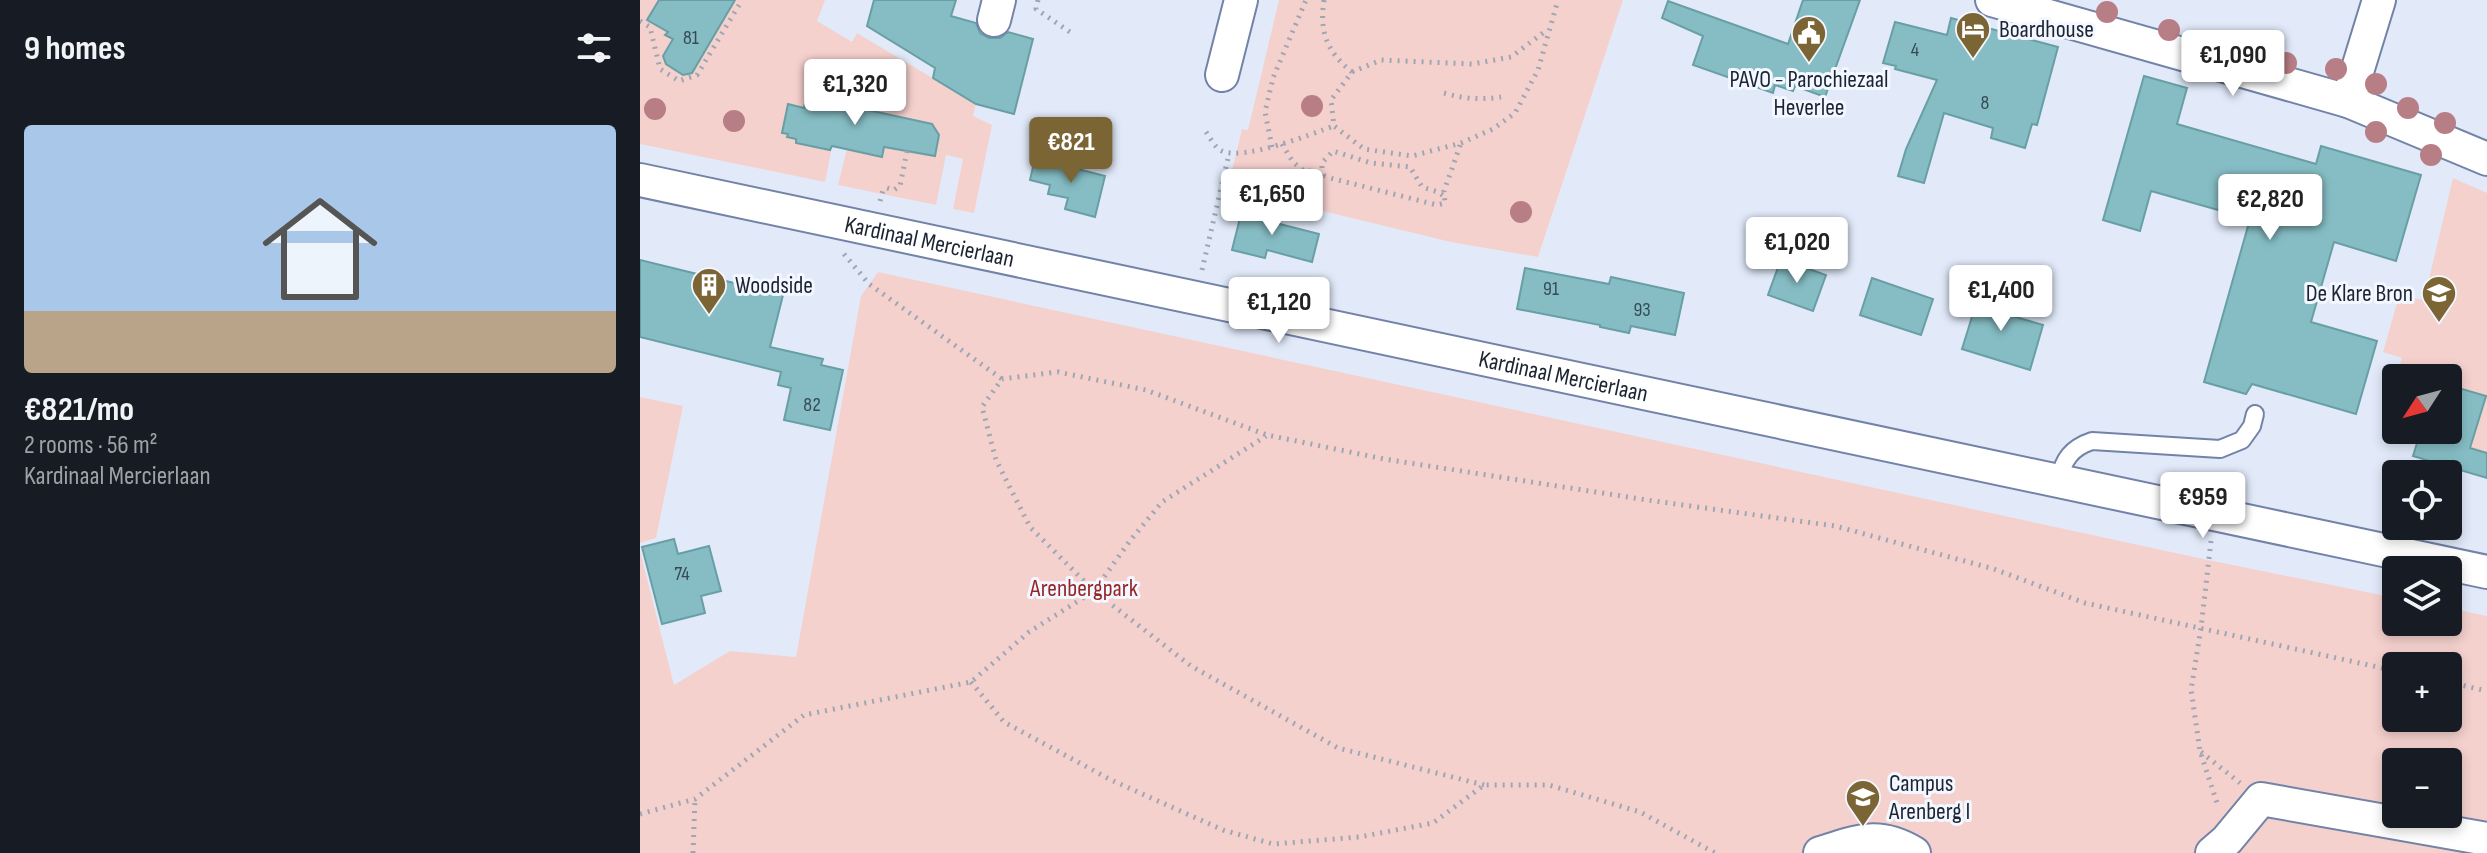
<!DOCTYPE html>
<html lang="en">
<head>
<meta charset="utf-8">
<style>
  body { margin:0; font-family:"Sofia Sans Condensed",sans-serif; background:#242831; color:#f1f3f6; height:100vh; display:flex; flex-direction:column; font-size:30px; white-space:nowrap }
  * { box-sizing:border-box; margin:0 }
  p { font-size:26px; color:#9ea1a6 }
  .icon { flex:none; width:44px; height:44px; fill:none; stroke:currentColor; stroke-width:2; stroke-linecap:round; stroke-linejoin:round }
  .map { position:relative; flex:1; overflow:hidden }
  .side { display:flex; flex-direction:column; background:#171b24; width:640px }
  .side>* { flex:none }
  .needle { width:52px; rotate:234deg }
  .buttons { position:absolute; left:1742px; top:364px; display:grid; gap:16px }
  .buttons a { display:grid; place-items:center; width:80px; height:80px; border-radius:8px; background:#171b24; box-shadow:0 4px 12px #0003; font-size:40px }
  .price { position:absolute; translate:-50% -68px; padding:0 18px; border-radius:8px; background:#fff; color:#222; font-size:26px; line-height:52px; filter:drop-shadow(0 2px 4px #0008) }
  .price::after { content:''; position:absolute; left:50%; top:48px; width:24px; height:18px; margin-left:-12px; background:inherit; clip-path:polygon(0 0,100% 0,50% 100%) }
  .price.selected { background:#7b6535; color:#fff }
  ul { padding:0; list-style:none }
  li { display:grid; align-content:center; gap:16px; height:424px; padding:0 24px }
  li+li { border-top:2px solid #363941 }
  li span { display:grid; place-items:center; height:248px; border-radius:8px; color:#555 }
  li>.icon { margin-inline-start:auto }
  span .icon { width:144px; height:144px; fill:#fffc; stroke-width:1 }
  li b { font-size:34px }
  h2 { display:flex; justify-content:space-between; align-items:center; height:96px; padding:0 24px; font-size:34px }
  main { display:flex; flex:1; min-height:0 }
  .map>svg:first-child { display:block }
  .green { fill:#f5d1ce; fill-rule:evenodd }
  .building { fill:#86bdc4; stroke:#689fa5; stroke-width:2 }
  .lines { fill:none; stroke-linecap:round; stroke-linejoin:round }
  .lane-casing { stroke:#7283a7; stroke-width:20 }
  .street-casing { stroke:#7283a7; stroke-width:36 }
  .path { stroke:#9ea6b5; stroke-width:5; stroke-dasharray:2 6; stroke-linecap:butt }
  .lane { stroke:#fff; stroke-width:16 }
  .street { stroke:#fff; stroke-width:32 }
  .tree { fill:#b87e86 }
  .labels { text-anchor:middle; stroke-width:6; stroke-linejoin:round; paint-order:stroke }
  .number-label { font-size:20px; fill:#364a56 }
  .poi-label { font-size:24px; fill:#1c2331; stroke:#f3f7ff; text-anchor:start }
  .street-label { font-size:24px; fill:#1c2331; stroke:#f3f7ff }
  .park-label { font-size:24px; fill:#952627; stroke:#f3f7ff }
</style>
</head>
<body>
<main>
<section class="side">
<h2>9 homes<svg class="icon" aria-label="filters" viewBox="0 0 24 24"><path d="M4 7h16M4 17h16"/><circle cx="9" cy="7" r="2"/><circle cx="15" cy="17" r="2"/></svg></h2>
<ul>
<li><span style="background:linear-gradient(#a9c7e8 75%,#b9a48a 0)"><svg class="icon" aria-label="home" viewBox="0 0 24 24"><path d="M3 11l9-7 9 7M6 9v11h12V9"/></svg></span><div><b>€821/mo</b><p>2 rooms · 56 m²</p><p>Kardinaal Mercierlaan</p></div></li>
</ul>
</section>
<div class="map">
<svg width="1847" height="853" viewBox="0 0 1847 853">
  <rect width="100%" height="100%" fill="#e2eafa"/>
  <g class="green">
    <polygon points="0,0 185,0 177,21 212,42 217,33 336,104 333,116 352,125 334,213 313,209 323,159 306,155 296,205 198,185 207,149 242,157 244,147 261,151 283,122 220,108 200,108 202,92 169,85 164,108 149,104 148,138 156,139 156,143 189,150 192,147 185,182 0,144"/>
    <polygon points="639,0 983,0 898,257 811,242 588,188 602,129 608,130"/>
    <polygon points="1813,178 1847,193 1847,453 1831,449 1845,396 1808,385 1808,378 1756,378 1756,387 1753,386 1762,358 1743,352 1759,296 1784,300"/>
    <path d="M238,272L1568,560L1756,598V622H1808V608L1847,616V853H0V551L34,685L90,651L156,657L221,296ZM1756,666H1808V718H1756ZM1756,762H1808V814H1756Z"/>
    <polygon points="0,397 43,406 16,538 0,543"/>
  </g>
  <g class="building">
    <polygon points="19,0 95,0 52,73 43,75 26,64 23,56 33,39 25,35 28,32 7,20"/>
    <polygon points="234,0 316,0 311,16 336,23 340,33 349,38 360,38 368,32 393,39 374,114 336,104 293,78 295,68 227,26"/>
    <polygon points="1163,0 1220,0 1185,97 1155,86 1153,91 1135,85 1133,93 1053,65 1063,36 1022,18 1028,1 1148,44"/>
    <polygon points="1311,18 1418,47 1397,125 1392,124 1385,148 1351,138 1353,128 1304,113 1284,183 1258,176 1266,149 1297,80 1255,69 1256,66 1243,63 1255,22 1307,35"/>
    <polygon points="1504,76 1547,88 1537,124 1676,164 1681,146 1781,175 1756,261 1694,242 1671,322 1737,341 1716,414 1612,384 1606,394 1564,382 1610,219 1511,191 1500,231 1463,220"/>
    <polygon points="169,85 203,92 200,104 292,124 299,135 295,156 244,147 242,157 192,146 190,150 156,143 156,139 147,137 148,134 142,133 148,104 164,108"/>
    <polygon points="395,158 465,176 455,217 425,209 428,198 408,194 410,185 390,180"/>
    <polygon points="603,206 634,214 632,222 679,234 672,262 627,250 625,258 592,250"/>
    <polygon points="1141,259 1186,275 1173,311 1128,295"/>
    <polygon points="0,260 143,295 130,347 183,359 181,365 203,370 190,430 144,420 151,388 138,385 141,372 0,337"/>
    <polygon points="885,268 969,284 971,277 1044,293 1035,335 991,326 989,333 960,327 960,325 877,309"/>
    <polygon points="1232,278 1293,299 1281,335 1220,315"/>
    <polygon points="1340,291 1366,298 1362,313 1403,325 1390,370 1322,349"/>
    <polygon points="1808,385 1846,396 1830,448 1847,453 1847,478 1773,456 1781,430 1808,430"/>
    <polygon points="34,539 38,554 69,546 81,591 61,596 65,613 22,624 2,547"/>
  </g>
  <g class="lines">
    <g class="lane-casing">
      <path id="lane" d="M1418,481C1424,459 1431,448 1452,441L1580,449L1602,440L1612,426L1615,414"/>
    </g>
    <g class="street-casing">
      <g id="street">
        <polyline points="1352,0 1708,101 1847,159"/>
        <polyline points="354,20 359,0"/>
        <polyline points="582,75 601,0"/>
        <polyline points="1708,101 1739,0"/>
        <path id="s1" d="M0,180L1847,572"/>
        <path d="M1180,853C1218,842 1237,831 1274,853"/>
        <polyline points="1572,853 1587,840 1621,799 1847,839"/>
      </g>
    </g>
    <g class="path">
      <polyline points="398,0 396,9 433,34"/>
      <path d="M684,0C679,32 687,52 712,72L691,100L694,126L724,149L772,156L821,143L853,129L875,113L898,70L918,0"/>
      <polyline points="0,21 10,27 20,69 39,81 57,75 102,0"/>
      <polyline points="712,72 741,60 832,64 871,57 907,30"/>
      <path d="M804,93C824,99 841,100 861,97"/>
      <path d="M566,132C571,139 575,148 582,151C604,161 671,134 694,126"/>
      <polyline points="642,144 653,162 664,171 673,171 690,178 797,205 805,203 804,191 821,143"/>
      <polyline points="632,147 625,112 633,78 666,0"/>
      <polyline points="682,176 682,163 693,151 731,163 770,167 782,187 798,192 805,197"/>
      <polyline points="240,201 243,190 247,188 254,190 260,186 267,151"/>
      <polyline points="204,254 229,284 362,379"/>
      <polyline points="562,270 589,154"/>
      <polyline points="1571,541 1561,628 1551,690 1560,751 1578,806"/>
      <polyline points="331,682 364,722 471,780 583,830 633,844 719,837 793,823 844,785 909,785 1000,812 1075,853"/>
      <polyline points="1808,682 1847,691"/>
      <polyline points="1561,752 1600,783"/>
      <polyline points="844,785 698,748 551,666 454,591 390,527 356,460 342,407 362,379 418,372 506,390 627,435 744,459 1007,500 1195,526 1354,569 1445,603 1756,671"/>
      <polyline points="0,814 55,799 164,715 331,682 389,632 454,591 489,542 522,502 626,436"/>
      <polyline points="53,853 55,799"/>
    </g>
    <use href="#lane" class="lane"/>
    <use href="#street" class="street"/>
  </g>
  <g class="tree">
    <circle cx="1467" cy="12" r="11"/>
    <circle cx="1529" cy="30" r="11"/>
    <circle cx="1587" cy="46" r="11"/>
    <circle cx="1646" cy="63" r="11"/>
    <circle cx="1696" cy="69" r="11"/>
    <circle cx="1736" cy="84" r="11"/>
    <circle cx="672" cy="106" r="11"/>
    <circle cx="1768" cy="108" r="11"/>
    <circle cx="15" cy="109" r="11"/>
    <circle cx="94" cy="121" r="11"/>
    <circle cx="1805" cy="123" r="11"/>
    <circle cx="1736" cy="132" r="11"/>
    <circle cx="1791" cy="155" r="11"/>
    <circle cx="881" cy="212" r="11"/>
  </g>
  <defs>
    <g id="hotel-pin" transform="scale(1.8)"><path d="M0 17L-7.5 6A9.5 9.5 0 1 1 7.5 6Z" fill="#7b6535" stroke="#f3f7ff"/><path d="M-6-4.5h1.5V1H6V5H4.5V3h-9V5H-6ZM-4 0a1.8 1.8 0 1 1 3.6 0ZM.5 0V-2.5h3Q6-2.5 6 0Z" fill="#fff"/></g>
    <g id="civic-pin" transform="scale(1.8)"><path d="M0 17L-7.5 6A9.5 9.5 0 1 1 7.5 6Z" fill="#7b6535" stroke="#f3f7ff"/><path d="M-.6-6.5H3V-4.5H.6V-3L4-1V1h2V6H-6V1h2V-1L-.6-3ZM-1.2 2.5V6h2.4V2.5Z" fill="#fff"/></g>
    <g id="building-pin" transform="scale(1.8)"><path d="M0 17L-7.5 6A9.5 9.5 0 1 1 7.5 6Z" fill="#7b6535" stroke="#f3f7ff"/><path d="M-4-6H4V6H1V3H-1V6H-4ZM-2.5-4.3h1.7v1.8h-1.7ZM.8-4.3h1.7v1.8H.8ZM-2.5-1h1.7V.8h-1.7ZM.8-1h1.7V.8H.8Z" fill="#fff"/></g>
    <g id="school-pin" transform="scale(1.8)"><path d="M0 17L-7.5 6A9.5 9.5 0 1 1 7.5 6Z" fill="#7b6535" stroke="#f3f7ff"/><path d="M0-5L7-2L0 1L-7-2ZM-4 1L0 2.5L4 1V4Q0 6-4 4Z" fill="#fff"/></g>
    <g id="university-pin" transform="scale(1.8)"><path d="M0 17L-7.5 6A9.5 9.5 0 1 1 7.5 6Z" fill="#7b6535" stroke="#f3f7ff"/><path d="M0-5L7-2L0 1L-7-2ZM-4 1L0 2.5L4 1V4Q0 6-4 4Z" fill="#fff"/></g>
  </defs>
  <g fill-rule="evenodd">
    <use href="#hotel-pin" x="1333" y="29"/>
    <use href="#civic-pin" x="1169" y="33"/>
    <use href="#building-pin" x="69" y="285"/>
    <use href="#school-pin" x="1799" y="293"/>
    <use href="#university-pin" x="1223" y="797"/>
  </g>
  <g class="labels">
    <g class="number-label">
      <text x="51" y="44">81</text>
      <text x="1275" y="56">4</text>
      <text x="1345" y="109">8</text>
      <text x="911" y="295">91</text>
      <text x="1002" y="316">93</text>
      <text x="172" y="411">82</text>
      <text x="42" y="580">74</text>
    </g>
    <g class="poi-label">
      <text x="1359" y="37">Boardhouse</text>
      <text x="1169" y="87" text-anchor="middle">PAVO - Parochiezaal<tspan x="1169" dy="28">Heverlee</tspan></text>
      <text x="95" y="293">Woodside</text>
      <text x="1773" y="301" text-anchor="end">De Klare Bron</text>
      <text x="1249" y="791">Campus<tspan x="1249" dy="28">Arenberg I</tspan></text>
    </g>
    <g class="street-label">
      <text dy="8" stroke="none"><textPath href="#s1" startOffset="296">Kardinaal Mercierlaan</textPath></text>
      <text dy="8" stroke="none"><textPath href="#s1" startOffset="944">Kardinaal Mercierlaan</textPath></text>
    </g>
    <g class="park-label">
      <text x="444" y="596">Arenbergpark</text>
    </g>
  </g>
</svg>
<div class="buttons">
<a><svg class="needle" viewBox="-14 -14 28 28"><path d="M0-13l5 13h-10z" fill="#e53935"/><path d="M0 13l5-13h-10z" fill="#9ea1a6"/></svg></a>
<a><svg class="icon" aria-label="locate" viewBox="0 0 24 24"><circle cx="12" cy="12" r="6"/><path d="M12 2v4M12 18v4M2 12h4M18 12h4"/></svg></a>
<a><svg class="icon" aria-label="layers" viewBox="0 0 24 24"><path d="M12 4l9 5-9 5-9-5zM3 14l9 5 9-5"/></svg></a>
<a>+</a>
<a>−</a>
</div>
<b class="price" style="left:1593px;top:98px">€1,090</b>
<b class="price" style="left:215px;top:127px">€1,320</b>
<b class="price selected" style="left:431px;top:185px">€821</b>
<b class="price" style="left:632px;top:237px">€1,650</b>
<b class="price" style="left:1630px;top:242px">€2,820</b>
<b class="price" style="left:1157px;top:285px">€1,020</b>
<b class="price" style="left:1361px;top:333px">€1,400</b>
<b class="price" style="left:639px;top:345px">€1,120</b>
<b class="price" style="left:1563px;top:540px">€959</b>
</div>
</main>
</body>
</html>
